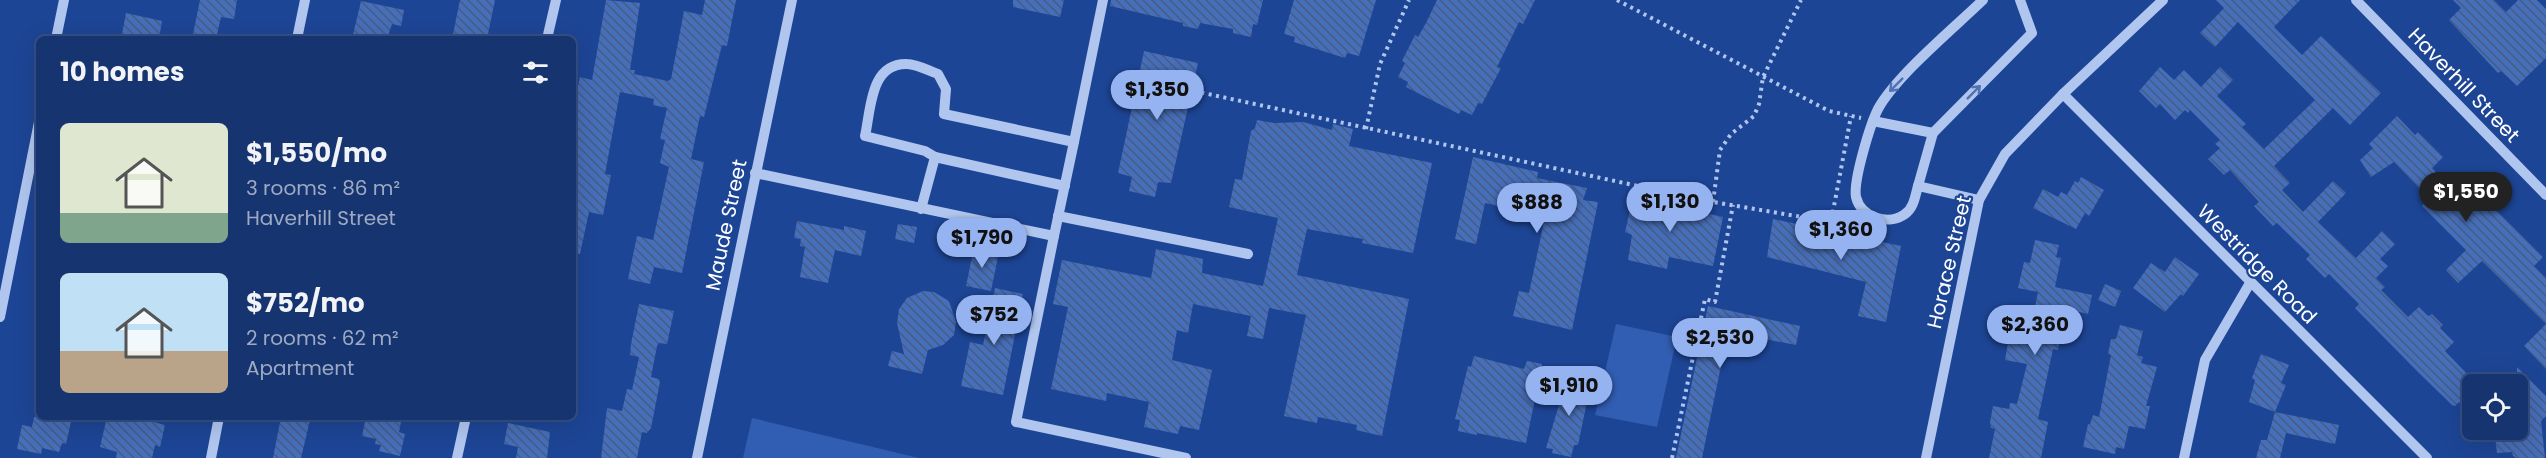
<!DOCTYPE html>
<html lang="en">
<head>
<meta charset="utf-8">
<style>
  body { margin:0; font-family:Poppins,sans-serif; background:#1f3c75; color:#f1f3f6; height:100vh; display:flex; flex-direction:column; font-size:22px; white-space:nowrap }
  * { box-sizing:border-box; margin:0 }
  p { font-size:20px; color:#9eaac3 }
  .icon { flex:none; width:33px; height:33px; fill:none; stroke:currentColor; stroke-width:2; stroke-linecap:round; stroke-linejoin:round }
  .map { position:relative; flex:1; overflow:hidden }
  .drawer { position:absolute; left:36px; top:36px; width:540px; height:384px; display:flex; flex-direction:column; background:#163470; border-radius:9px; box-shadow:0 6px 24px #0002,0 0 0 2px #354f83 }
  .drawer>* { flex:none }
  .tools { position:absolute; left:2462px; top:374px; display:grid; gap:12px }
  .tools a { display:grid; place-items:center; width:66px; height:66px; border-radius:9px; background:#163470; box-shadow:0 6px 24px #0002,0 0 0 2px #354f83; font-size:30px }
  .price { position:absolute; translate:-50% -51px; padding:0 14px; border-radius:21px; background:#95b2f1; color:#111; font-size:20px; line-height:39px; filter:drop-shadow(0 2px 3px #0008) }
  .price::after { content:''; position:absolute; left:50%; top:36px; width:18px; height:14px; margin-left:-9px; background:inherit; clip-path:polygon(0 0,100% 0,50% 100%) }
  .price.active { background:#222; color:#fff }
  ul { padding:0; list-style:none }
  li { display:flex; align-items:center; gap:18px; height:150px; padding:0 24px }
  li span { display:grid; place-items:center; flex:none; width:168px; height:120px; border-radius:9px; color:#555 }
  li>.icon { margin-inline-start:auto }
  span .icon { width:72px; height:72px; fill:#fffc; stroke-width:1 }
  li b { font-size:26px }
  h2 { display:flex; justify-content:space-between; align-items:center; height:72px; padding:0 24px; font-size:26px }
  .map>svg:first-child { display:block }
  .garden { fill:#315eb2 }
  .building { fill:url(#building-back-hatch) }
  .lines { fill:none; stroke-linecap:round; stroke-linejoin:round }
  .path { stroke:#b0c6ef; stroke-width:4; stroke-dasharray:3 4.5; stroke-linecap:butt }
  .minor { stroke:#b0c6ef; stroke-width:10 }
  .oneway { stroke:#5072b4 }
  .labels { text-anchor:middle; stroke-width:4.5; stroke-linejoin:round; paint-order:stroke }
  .street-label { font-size:20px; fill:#fff; stroke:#1d4595 }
</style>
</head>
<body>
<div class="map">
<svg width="2546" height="458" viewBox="0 0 2546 458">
  <defs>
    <pattern id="building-back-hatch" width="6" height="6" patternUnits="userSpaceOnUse" patternTransform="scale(1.5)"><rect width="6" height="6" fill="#456ebb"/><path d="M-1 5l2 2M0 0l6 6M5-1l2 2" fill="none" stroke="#495b7e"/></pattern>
  </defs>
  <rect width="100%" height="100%" fill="#1d4595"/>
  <g class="garden">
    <polygon points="1616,324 1677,337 1657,427 1595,415"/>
    <polygon points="752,418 919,458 743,458"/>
  </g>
  <g class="building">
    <polygon points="200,0 237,0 234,19 221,17 216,39 192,39"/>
    <polygon points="460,0 495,0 487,39 452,39"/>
    <polygon points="606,0 640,3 630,70 635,70 634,74 668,81 671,79 684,11 702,15 705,0 736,0 727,46 722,45 704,117 700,116 691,159 704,162 682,273 654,267 650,284 628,279 637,236 653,240 669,167 660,163 665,140 660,139 667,108 653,105 654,99 620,92 605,174 611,175 603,215 589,212 580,254 573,253 573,109 580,77 592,80"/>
    <polygon points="1013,0 1064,0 1060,17 1013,7"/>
    <polygon points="1111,0 1263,0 1257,25 1253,24 1251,37 1233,33 1233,29 1200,23 1198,29 1183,26 1183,23 1110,6"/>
    <polygon points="1294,0 1376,0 1359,56 1347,53 1345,58 1294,42 1295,37 1284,34"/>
    <polygon points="1437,0 1535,0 1523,24 1519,22 1497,67 1501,68 1482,104 1478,103 1472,115 1461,110 1459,114 1441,105 1406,87 1408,82 1398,77 1405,63 1402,61 1415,35 1418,37 1426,23"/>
    <polygon points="2216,0 2300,0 2274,27 2302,55 2321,36 2381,93 2350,125 2333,108 2274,166 2290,183 2282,190 2303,212 2333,181 2346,193 2318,222 2356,258 2382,231 2395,244 2380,259 2388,266 2376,278 2385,287 2381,290 2408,317 2419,307 2428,316 2432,314 2443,325 2440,328 2454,342 2445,351 2472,379 2472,416 2459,402 2455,406 2452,405 2419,373 2355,308 2359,304 2329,274 2325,278 2306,259 2310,255 2277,223 2273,226 2254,206 2259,202 2230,170 2224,175 2208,159 2220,148 2215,144 2220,140 2190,110 2188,113 2185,110 2175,120 2160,104 2156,108 2139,91 2160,67 2174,80 2184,70 2201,87 2220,67 2233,80 2217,96 2246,124 2242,127 2264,149 2315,100 2238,22 2215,47 2200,33 2224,8"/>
    <polygon points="2453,0 2494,0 2506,12 2518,0 2537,0 2546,9 2546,58 2517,86 2501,71 2498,73 2449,20 2461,8"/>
    <polygon points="361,1 404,10 401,26 392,24 387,39 352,39"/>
    <polygon points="126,13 162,21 159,39 121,39"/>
    <polygon points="1144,51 1198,63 1171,183 1158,182 1155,197 1129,191 1132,177 1118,173"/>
    <polygon points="2397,116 2415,135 2418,132 2443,157 2432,168 2466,203 2478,192 2543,257 2534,266 2546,278 2546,369 2524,346 2546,324 2482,261 2458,283 2446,270 2466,250 2422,206 2429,198 2394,162 2371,177 2360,160 2373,148 2369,144"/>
    <polygon points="1257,120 1274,123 1303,122 1332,130 1333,124 1353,129 1349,146 1432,163 1413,253 1362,243 1363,239 1307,229 1297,275 1409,299 1382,436 1356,430 1357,425 1318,417 1317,423 1284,416 1306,315 1269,308 1263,339 1247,336 1251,316 1193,304 1188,333 1177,330 1172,360 1212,370 1199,430 1180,426 1178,434 1144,427 1149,402 1107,393 1106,401 1051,389 1068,307 1053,304 1062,260 1151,278 1156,249 1203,259 1202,273 1263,286 1278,218 1229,207 1235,179 1242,180 1251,131 1255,128"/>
    <polygon points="1473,157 1538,172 1537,178 1587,188 1583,200 1598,202 1572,330 1513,316 1519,291 1529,293 1545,217 1485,203 1476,244 1455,239"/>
    <polygon points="2081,177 2104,190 2089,216 2085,213 2076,229 2033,208 2043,189 2058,197 2061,192 2067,195 2075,181 2078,183"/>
    <polygon points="1635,188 1653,192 1651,201 1723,217 1713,266 1669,257 1667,269 1628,260 1632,235 1625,232"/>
    <polygon points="1773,219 1901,246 1886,322 1858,316 1866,282 1767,257"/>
    <polygon points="797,221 844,230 844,226 866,231 861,256 835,250 828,283 800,277 805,247 800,246 801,239 794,238"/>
    <polygon points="898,224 917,227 914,243 895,239"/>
    <polygon points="2035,240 2059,245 2056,257 2061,258 2055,287 2092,295 2088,314 2066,309 2058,350 2053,349 2038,419 2048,422 2041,458 1989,458 1995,429 1991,428 1990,422 1993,406 2009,409 2010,403 2017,404 2027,364 2005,360 2009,337 2025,340 2026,336 2029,336 2038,292 2018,288 2024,262 2030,263"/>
    <polygon points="974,247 999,252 991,291 966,286"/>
    <polygon points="2175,257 2199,274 2183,296 2181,294 2165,312 2133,288 2151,263 2165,272"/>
    <polygon points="2105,284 2121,291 2115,307 2098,300"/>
    <polygon points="995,288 1023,294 1003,395 961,386 970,342 983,345"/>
    <polygon points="923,291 934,292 949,301 956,322 954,335 943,345 928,350 922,374 888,366 892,351 904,354 897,323 899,309 907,298"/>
    <polygon points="639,304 674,311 667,344 659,343 657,346 651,377 659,379 660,382 651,428 647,433 642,432 637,458 601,458 607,408 622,411 627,389 632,390 639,357 630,355 631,344"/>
    <polygon points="1708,306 1800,326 1796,345 1728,332 1702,458 1676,458"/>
    <polygon points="2120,325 2143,331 2137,355 2143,357 2141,363 2157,367 2146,406 2150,406 2145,429 2129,426 2124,449 2116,447 2115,454 2083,447 2088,424 2090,424 2093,415 2099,417 2111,355 2108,354 2111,339 2116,339"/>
    <polygon points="2261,354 2289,365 2281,383 2286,385 2275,412 2249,402 2255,380 2252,378"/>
    <polygon points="1474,356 1524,369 1527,361 1542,364 1526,443 1477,433 1477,435 1458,431 1460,420 1455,419 1468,366 1471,367"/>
    <polygon points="2517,367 2546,396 2546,416 2541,421 2545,458 2517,458 2513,456 2512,452 2497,453 2494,429 2517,429"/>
    <polygon points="1568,375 1588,379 1585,391 1589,392 1578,445 1574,445 1571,457 1552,453 1553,449 1546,448"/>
    <polygon points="2275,412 2339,425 2335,444 2286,433 2280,458 2256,458 2261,440 2267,440"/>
    <polygon points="34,417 72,417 66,444 62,443 59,452 42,448 41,454 17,449 22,425 32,427"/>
    <polygon points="107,417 140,422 142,419 165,425 160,447 155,445 152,458 116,458 117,452 100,447"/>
    <polygon points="281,417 310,420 301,458 273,458"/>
    <polygon points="366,417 402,417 399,432 405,434 400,456 379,451 381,445 375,444 376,439 362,436"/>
    <polygon points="508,423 550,432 547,458 516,458 518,447 504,444"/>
  </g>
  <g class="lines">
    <g class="path">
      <polyline points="1617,0 1829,111 1861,118"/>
      <polyline points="1194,91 1713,202 1831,222 1851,116"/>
      <polyline points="1366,129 1380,64 1409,0"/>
      <polyline points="1713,202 1720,150 1731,134 1754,116 1759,104 1763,77 1801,0"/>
      <polyline points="1672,458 1705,299 1715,302 1733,205"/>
    </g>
    <g class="minor">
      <polyline points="2356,0 2546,195"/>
      <polyline points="56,39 64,0"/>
      <polyline points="297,39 305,0"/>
      <polyline points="547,39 556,0"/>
      <polyline points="2063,94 2427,458"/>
      <polyline points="1873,121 1933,133"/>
      <polyline points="1074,142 1103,0"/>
      <polyline points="935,157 1065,186"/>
      <path d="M755,173L1054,236L1074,142L944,114L946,89L938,74C929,71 917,64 907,64C870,63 871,109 865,136L925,151L935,157L921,209"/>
      <polyline points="1918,186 1933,133 2032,33 2020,0"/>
      <path d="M1979,200L1918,186C1915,196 1914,208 1905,214C1889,226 1861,218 1856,197C1853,181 1870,125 1878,109C1896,76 1954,28 1983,0"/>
      <polyline points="1058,216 1248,254"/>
      <polyline points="1054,236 1016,422 1186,458"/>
      <polyline points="0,317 39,122"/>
      <polyline points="211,458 219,417"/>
      <polyline points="457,458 466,417"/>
      <polyline points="697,458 792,0"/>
      <polyline points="1926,458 1979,200 2005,154 2063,94 2163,0"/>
      <polyline points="2184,458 2205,360 2250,283"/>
    </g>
  </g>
  <defs><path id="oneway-shaft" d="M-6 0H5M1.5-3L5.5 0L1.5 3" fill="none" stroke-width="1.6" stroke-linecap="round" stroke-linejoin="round" transform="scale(1.5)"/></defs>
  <g class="oneway">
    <use href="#oneway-shaft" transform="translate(1896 85) rotate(135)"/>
    <use href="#oneway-shaft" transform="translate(1974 92) rotate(-45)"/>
  </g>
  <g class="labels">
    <g class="street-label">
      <text transform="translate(2464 85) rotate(46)" y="7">Haverhill Street</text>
      <text transform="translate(726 225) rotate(-78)" y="7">Maude Street</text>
      <text transform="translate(1949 262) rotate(-77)" y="7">Horace Street</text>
      <text transform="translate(2257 264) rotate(45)" y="7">Westridge Road</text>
    </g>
  </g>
</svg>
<div class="tools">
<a><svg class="icon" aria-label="locate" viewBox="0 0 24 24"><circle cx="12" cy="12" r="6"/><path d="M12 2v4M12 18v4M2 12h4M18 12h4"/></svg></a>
</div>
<b class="price" style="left:1157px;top:121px">$1,350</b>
<b class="price active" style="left:2466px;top:223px">$1,550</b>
<b class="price" style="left:1670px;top:233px">$1,130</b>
<b class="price" style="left:1537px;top:234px">$888</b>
<b class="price" style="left:1841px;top:261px">$1,360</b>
<b class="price" style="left:982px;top:269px">$1,790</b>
<b class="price" style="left:994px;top:346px">$752</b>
<b class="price" style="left:2035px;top:356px">$2,360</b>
<b class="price" style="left:1720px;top:369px">$2,530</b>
<b class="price" style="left:1569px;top:417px">$1,910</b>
<section class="drawer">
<h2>10 homes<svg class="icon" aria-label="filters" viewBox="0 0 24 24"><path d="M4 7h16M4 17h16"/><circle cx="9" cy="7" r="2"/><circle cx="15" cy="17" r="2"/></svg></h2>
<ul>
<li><span style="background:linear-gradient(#dfe7d0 75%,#7fa58c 0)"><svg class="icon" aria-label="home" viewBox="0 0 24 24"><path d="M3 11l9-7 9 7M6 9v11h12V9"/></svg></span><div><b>$1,550/mo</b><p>3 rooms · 86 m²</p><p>Haverhill Street</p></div></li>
<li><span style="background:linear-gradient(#bfe0f5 65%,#b9a48a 0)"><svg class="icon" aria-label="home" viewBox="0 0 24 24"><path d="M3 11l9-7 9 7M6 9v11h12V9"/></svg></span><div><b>$752/mo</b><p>2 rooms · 62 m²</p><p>Apartment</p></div></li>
</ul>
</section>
</div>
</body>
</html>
